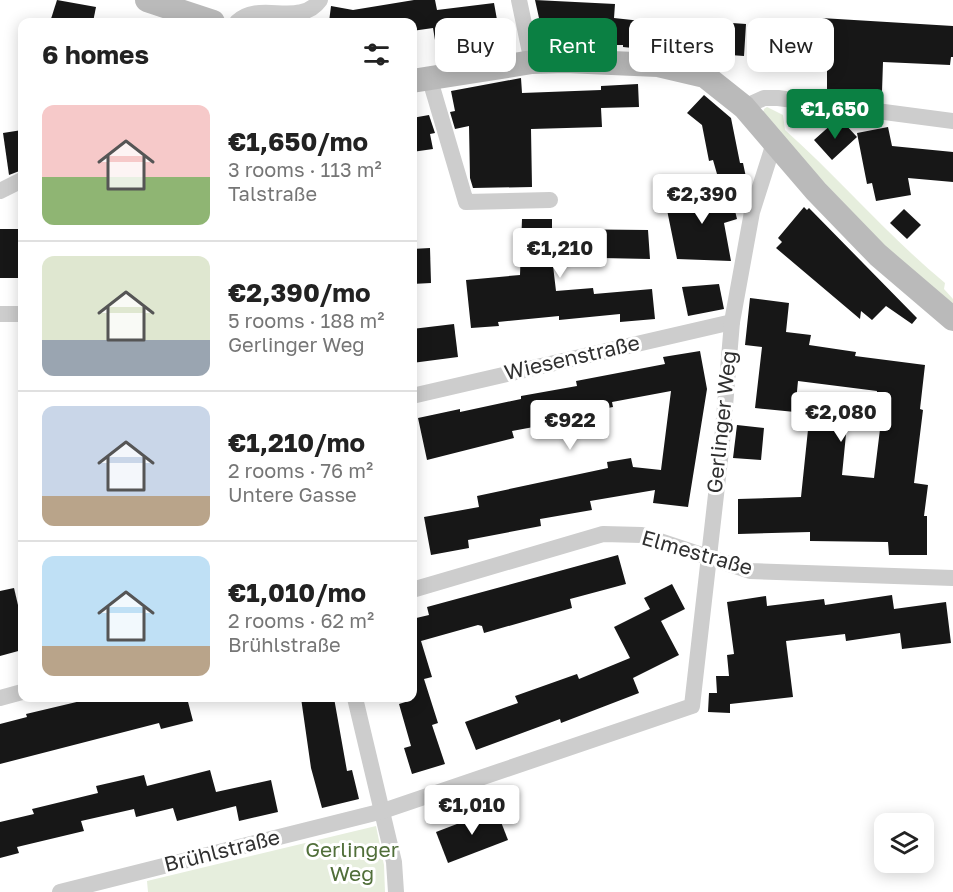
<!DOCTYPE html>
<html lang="en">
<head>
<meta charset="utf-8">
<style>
  body { margin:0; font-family:"Golos Text",sans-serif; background:#f6f6f6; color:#222; height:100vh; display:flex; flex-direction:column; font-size:22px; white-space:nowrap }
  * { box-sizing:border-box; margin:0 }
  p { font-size:20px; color:#767676 }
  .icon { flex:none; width:33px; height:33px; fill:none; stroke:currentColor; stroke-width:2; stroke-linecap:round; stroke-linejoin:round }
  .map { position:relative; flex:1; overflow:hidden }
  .panel { position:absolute; left:18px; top:18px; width:399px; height:684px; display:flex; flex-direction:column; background:#fff; border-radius:12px; box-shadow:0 3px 15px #0003 }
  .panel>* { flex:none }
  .hud { position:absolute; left:435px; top:18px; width:428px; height:54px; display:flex; gap:12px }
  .fabs { position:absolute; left:874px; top:813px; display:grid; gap:12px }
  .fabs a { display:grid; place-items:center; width:60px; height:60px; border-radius:12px; background:#fff; box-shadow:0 3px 15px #0003; font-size:30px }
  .price { position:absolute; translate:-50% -51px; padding:0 14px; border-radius:6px; background:#fff; color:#222; font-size:20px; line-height:39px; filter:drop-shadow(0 2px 3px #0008) }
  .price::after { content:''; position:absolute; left:50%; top:36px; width:18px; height:14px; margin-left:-9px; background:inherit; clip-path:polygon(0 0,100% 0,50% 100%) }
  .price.selected { background:#0b8043; color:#fff }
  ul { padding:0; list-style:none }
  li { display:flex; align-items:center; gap:18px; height:150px; padding:0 24px }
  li+li { border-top:2px solid #e0e0e0 }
  li span { display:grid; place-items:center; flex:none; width:168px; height:120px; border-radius:12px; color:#555 }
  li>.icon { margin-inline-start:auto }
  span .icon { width:72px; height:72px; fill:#fffc; stroke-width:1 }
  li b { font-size:26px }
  h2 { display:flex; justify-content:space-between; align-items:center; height:72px; padding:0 24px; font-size:26px }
  .chip { padding:0 21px; border-radius:12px; background:#fff; box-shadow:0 3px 15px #0003; font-size:21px; line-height:54px }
  .chip.selected { background:#0b8043; color:#fff }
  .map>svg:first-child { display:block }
  .green { fill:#e6eedd }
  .building { fill:#171717 }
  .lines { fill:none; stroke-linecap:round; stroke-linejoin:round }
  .street { stroke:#cdcdcd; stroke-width:16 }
  .secondary { stroke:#bababa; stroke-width:24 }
  .labels { text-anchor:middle; stroke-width:6; stroke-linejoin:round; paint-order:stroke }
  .street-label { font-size:21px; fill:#303030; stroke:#fff }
  .park-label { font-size:21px; fill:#516f3a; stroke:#fff }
</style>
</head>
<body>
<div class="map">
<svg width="953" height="892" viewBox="0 0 953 892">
  <rect width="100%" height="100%" fill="#fff"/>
  <g class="green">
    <path d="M767,107L783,115L785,130C840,179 888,236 945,283L944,289L953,299V308L895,257L762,117L764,109Z"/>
    <polygon points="376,826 384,865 385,892 148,892 147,881"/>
  </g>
  <g class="building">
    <polygon points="57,0 96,7 93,22 50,22"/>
    <polygon points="414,0 435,0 437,10 494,3 501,42 470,48 471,53 438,58 433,28 412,31 412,22 329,22 331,6 353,10"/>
    <polygon points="535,0 615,4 614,18 687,26 683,53 623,47 623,45 545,45"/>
    <polygon points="821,18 953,26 953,57 951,57 950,65 883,62 882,92 827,90 827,63 798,62 798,40 821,41"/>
    <polygon points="718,22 746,24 744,56 716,54"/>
    <polygon points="521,78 522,93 601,90 601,86 638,84 639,107 601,108 602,127 531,129 532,187 473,188 470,178 469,126 455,129 450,112 455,111 451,91"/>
    <polygon points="704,95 731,118 740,163 743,163 747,182 721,188 713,160 709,161 702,125 687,113"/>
    <polygon points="429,115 435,133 430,134 433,149 412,152 412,118"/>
    <polygon points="833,123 838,128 844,123 857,137 832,160 814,140"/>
    <polygon points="888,127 892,146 953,152 953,182 908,178 911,195 876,201 872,183 867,184 857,133"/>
    <polygon points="22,130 22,170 9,175 3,133"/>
    <polygon points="729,186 737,219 724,223 731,261 677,259 666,205 675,203 675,200"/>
    <polygon points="804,207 807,210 809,208 917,318 912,324 886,306 872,320 861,311 860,319 776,248 782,242 778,238"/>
    <polygon points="904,209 921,225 907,239 890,223"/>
    <polygon points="522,219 552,219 552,229 648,230 650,259 552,257 556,291 593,288 594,294 652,289 655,319 620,322 620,314 559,320 559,316 498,322 499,326 471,328 466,280 520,275"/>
    <rect x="0" y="229" width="22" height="49"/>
    <polygon points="430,248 431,283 412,284 412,249"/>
    <polygon points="719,284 724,309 688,316 682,287"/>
    <polygon points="750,298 789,303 786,332 811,335 809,345 856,352 855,356 925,365 920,409 923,410 914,483 928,485 924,516 927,516 927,555 889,555 888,542 810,541 810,532 738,534 738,499 801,497 809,420 847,424 842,475 874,478 883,405 876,404 877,391 798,381 795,412 755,408 762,347 745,345"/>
    <polygon points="454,324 458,357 412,363 412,329"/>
    <polygon points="700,351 707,389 688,507 653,503 655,490 590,501 592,510 540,519 541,526 468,540 469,548 431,555 424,517 479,507 477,496 608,468 607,462 631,458 633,467 661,470 671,391 612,402 613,407 565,416 566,421 512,431 514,438 427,460 418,418 460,409 460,412 521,399 521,396 577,386 576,381 665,364 663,357"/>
    <polygon points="737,425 764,428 761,460 733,458"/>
    <polygon points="618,555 626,584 570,599 572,608 484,633 482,626 478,625 421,641 432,677 424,679 438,723 432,725 445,764 412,774 404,748 411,746 399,704 412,700 412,619 429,615 427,607"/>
    <polygon points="672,584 685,609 661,621 679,655 633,678 639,693 561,723 560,719 476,750 465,722 518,703 515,696 577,674 579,679 630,658 614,627 650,609 644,598"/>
    <polygon points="14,588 22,622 22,650 0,656 0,591"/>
    <polygon points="892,595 894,609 946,602 951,643 902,649 900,633 846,641 845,634 786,641 793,697 730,704 730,713 708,712 709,693 717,693 716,676 729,676 727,655 734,654 727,602 766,596 767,606 824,599 825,605"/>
    <polygon points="84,698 187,698 193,721 161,729 159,723 0,764 0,724 27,717 26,714 85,700"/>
    <polygon points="301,698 334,698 347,771 352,770 359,799 322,808 311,768"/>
    <polygon points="210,770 216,792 271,780 278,812 239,821 236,806 177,821 173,808 136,817 134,809 81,821 84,831 17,847 19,853 0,858 0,822 34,814 32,809 98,793 96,786 144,775 147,786"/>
    <polygon points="496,809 508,840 448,863 436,832"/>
  </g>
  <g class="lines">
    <g class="street">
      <polyline points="519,0 532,62"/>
      <path d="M237,22C259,0 300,28 320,0"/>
      <polyline points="430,80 466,202 550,200"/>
      <polyline points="744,107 764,98 778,98 953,121"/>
      <polyline points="0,191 22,180"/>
      <polyline points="0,314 22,314"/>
      <polyline points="412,396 732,322"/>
      <polyline points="412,590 603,534 642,535 750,571 953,578"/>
      <polyline points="0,698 22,692"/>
      <polyline points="355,698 394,862 396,892"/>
      <polyline points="60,892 383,811 692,706 722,442 732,322 752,212 774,143"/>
    </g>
    <g class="secondary">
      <polyline points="147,0 213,22"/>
      <polyline points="412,81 532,62 565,61 658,65 705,76 744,107 816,191 878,255 953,319"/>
    </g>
  </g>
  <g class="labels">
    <g class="street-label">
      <text transform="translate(572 358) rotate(-13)" y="7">Wiesenstraße</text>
      <text transform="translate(722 422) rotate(-84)" y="7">Gerlinger Weg</text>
      <text transform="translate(697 553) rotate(16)" y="7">Elmestraße</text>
      <text transform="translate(222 851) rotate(-14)" y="7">Brühlstraße</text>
    </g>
    <g class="park-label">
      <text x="352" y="857">Gerlinger<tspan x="352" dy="24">Weg</tspan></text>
    </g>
  </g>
</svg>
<div class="fabs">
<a><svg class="icon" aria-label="layers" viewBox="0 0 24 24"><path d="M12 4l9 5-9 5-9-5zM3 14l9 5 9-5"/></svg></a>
</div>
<b class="price selected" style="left:835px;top:140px">€1,650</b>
<b class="price" style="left:702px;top:225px">€2,390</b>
<b class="price" style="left:560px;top:279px">€1,210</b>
<b class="price" style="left:841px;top:443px">€2,080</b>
<b class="price" style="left:570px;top:451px">€922</b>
<b class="price" style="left:472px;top:836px">€1,010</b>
<div class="hud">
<a class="chip">Buy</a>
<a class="chip selected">Rent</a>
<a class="chip">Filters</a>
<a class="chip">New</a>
</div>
<section class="panel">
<h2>6 homes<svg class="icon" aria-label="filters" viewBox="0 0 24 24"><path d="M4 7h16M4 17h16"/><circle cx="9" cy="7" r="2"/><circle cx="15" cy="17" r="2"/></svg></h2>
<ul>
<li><span style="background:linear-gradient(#f6c9c9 60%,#8fb573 0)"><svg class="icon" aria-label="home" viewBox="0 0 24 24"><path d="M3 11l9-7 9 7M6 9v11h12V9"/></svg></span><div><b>€1,650/mo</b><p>3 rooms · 113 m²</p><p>Talstraße</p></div></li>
<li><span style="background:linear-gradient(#dfe7d0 70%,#9aa5b1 0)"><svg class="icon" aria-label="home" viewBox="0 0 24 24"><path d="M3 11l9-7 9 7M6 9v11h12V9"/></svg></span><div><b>€2,390/mo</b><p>5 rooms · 188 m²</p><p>Gerlinger Weg</p></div></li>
<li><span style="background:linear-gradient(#c9d6e8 75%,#b9a48a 0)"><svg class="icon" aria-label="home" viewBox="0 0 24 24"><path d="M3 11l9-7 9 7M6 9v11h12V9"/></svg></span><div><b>€1,210/mo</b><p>2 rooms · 76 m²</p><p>Untere Gasse</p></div></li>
<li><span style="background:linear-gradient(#bfe0f5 75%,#b9a48a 0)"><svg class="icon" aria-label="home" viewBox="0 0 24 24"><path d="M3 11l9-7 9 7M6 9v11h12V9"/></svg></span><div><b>€1,010/mo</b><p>2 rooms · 62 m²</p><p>Brühlstraße</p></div></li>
</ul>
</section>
</div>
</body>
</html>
